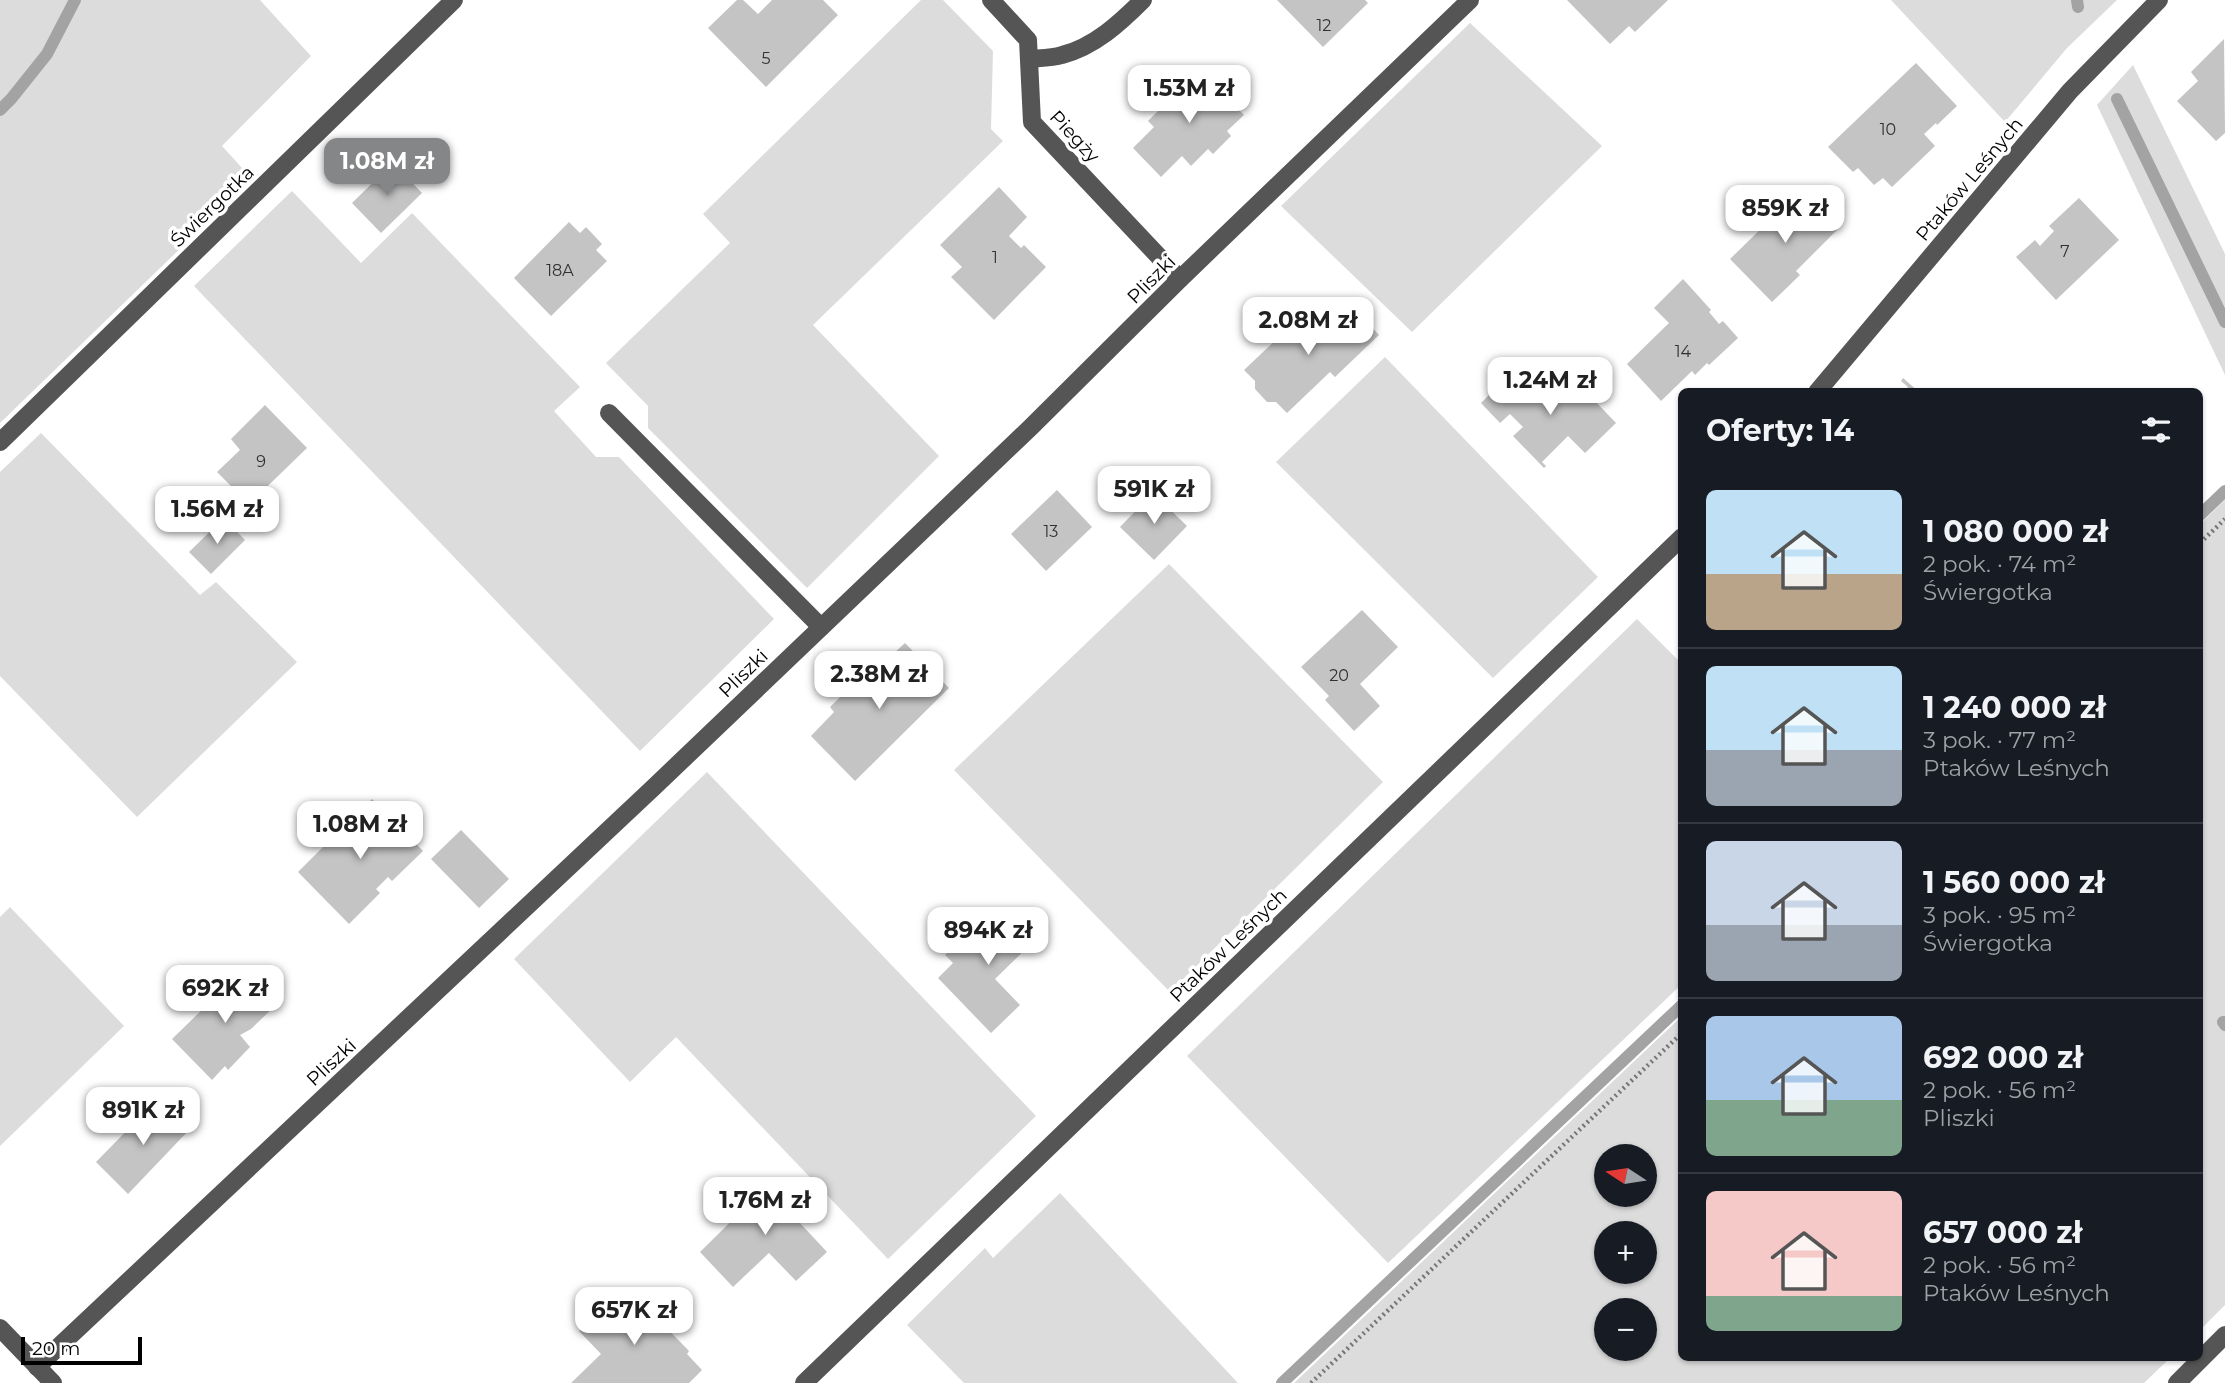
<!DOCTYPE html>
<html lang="pl">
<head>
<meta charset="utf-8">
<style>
  body { margin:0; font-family:Montserrat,sans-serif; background:#242831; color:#f1f3f6; height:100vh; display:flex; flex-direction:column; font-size:26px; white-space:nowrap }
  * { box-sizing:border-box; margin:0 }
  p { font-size:23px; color:#9ea1a6 }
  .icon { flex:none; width:38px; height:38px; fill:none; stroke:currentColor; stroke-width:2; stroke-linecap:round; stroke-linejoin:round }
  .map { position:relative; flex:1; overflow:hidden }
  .sheet { position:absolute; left:1678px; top:388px; width:525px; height:973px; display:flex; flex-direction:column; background:#171b24; border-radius:10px; box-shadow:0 2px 5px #0004 }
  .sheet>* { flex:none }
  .needle { width:46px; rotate:282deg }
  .tools { position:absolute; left:1594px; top:1144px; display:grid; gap:14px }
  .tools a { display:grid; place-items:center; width:63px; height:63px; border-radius:50%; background:#171b24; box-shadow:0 2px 5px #0004; font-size:35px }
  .scale { position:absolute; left:21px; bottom:18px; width:121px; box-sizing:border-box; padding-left:7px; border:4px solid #000; border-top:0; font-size:19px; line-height:24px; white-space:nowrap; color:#000; -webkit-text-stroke:5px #fff; paint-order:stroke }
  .price { position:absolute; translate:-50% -60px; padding:0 16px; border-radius:14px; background:#fff; color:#222; font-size:23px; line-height:46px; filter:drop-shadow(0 2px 4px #0008) }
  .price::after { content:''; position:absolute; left:50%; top:42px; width:21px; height:16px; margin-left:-10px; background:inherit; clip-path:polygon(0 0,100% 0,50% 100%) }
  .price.on { background:#858687; color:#fff }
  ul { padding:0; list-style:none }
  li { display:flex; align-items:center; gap:21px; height:175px; padding:0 28px }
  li+li { border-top:2px solid #363941 }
  li span { display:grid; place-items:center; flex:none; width:196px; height:140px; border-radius:10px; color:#555 }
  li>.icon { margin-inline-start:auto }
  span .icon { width:84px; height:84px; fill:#fffc; stroke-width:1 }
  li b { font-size:30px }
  h2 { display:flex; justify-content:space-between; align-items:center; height:84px; padding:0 28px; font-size:30px }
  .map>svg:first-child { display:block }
  .green { fill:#dcdcdc; fill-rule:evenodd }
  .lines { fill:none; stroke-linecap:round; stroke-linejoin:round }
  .stream { stroke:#a3a3a3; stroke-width:12 }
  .building { fill:#c4c4c4 }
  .path { stroke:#777; stroke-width:4.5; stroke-dasharray:2 3.5; stroke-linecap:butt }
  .minor { stroke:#555; stroke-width:18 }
  .labels { text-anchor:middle; stroke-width:7; stroke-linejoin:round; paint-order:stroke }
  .number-label { font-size:16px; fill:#313131 }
  .street-label { font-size:19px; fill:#000; stroke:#fff }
</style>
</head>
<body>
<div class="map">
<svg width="2225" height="1383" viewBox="0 0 2225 1383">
  <rect width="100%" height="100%" fill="#fff"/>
  <g class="green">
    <polygon points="0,0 260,0 311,56 222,146 252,179 0,423"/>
    <polygon points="921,0 943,0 993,51 991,129 1003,141 813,325 939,456 807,588 648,428 648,406 606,363 730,243 703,214"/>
    <polygon points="1891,0 2117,0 2067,48 2005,122"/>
    <polygon points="1470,23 1602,146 1412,332 1281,206"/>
    <polygon points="2133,65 2225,254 2225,375 2097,105"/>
    <polygon points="292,191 361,263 412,213 580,387 554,411 596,457 619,457 774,619 640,751 194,286"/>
    <polygon points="1385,357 1598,577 1493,678 1276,462"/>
    <polygon points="41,433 200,595 216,582 297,662 137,817 0,676 0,472"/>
    <polygon points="2225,500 2225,1305 2200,1330 2200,524"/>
    <polygon points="1169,564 1383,782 1170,992 954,770"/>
    <polygon points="1637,619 1682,664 1682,984 1388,1263 1187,1056"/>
    <polygon points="707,772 1036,1116 888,1259 676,1037 630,1082 514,959"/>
    <polygon points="10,907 124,1026 0,1146 0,917"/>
    <path d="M1682,1016V1358H2170L2144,1383H1294ZM1606,1157H1645V1195H1606ZM1606,1234H1645V1272H1606ZM1606,1311H1645V1349H1606Z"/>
    <polygon points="1060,1193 1238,1383 964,1383 907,1325 985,1248 993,1258"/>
  </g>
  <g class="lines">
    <g class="stream">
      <polyline points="2077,0 2078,7"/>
      <polyline points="2117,99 2225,322"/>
      <polyline points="0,110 11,99 47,54 75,0"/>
      <polyline points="2200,515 2225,491"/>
      <polyline points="2223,1022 2225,1025"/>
      <polyline points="1282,1383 1682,1005"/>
    </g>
  </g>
  <g class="building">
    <polygon points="737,0 743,0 758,14 772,0 823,0 838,15 766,87 708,28"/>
    <polygon points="1277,0 1365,0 1368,3 1323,47"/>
    <polygon points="1567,0 1668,0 1635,32 1629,26 1610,44"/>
    <polygon points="2224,39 2225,133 2216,141 2177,101 2198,81 2191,72"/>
    <polygon points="1916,63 1957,106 1937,125 1936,123 1924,134 1935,146 1892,187 1883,178 1874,185 1858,168 1853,172 1828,147"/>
    <polygon points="1199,70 1244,115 1227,131 1231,136 1213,154 1208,149 1191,166 1182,156 1161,177 1133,148 1154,127 1148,121"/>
    <polygon points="393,163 422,193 381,233 352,203"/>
    <polygon points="999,187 1027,217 1009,236 1021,248 1024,245 1046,267 994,320 951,277 962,267 940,245"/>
    <polygon points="1803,188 1841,226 1796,271 1800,275 1772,302 1730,259"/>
    <polygon points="2079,198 2119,240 2056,300 2016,257 2035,240 2040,246 2054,231 2049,226"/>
    <polygon points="569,222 580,233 586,227 602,244 596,250 607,261 551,316 514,278"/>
    <polygon points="1683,279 1711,310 1709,312 1719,324 1723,321 1738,338 1709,365 1707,363 1695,375 1692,371 1661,401 1627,364 1669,323 1654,308"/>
    <polygon points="1351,305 1379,335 1335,377 1330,372 1287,413 1276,402 1267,402 1255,389 1255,381 1244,370 1304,313 1323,333"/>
    <polygon points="1512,372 1544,406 1573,378 1616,423 1585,453 1568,436 1542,462 1546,466 1544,468 1513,436 1523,427 1510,414 1500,423 1481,403"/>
    <polygon points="1903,378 1919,392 1903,392 1908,387 1901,381"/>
    <polygon points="265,405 307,448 249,504 217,472 240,450 231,439"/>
    <polygon points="1057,490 1092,527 1046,571 1011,534"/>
    <polygon points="1153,493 1187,526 1154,560 1120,527"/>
    <polygon points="224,518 245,540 211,574 189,552"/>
    <polygon points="1362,610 1398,647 1360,684 1380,706 1354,731 1325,700 1329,696 1301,667"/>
    <polygon points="905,643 949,688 855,781 811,736 834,712 830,707 874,664 878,668"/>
    <polygon points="372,799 423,851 392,881 388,877 376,889 380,893 349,924 298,872 327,843 324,841 342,824 344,826"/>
    <polygon points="461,830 509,879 479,908 431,859"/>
    <polygon points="1012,907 1040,935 995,979 1020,1005 991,1033 938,978 953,963 945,955 983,919 991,928"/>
    <polygon points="244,969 278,1003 251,1029 240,1035 250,1047 228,1070 225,1066 212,1080 172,1039"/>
    <polygon points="161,1101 190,1129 128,1194 96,1162 143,1114 146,1117"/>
    <polygon points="775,1178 809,1214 800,1223 827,1252 796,1281 769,1253 733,1287 700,1252"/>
    <polygon points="624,1288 646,1311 648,1309 689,1351 687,1354 702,1370 689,1383 571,1383 601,1354 579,1331"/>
  </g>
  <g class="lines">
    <g class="path">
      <polyline points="2200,543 2225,519"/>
      <polyline points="1311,1383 1682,1033"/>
    </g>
    <g class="minor">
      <polyline points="991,0 1028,40 1032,122 1180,279"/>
      <path d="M1029,59C1040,58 1052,58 1062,55C1094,47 1120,23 1143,0"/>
      <polyline points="1817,392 2070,91 2159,0"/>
      <polyline points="609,413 821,627"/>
      <polyline points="0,442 454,0"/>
      <polyline points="0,1328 53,1383"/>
      <polyline points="37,1367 654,787 1031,427 1180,279 1470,0"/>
      <polyline points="804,1383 1682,537"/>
      <polyline points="2177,1383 2225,1335"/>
    </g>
  </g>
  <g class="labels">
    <g class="number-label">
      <text x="1324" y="31">12</text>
      <text x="766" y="64">5</text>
      <text x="1888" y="135">10</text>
      <text x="2065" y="257">7</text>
      <text x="995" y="263">1</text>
      <text x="560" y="276">18A</text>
      <text x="1683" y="357">14</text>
      <text x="261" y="467">9</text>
      <text x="1051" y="537">13</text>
      <text x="1339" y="681">20</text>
    </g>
    <g class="street-label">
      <text transform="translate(1075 136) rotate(47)" y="7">Piegży</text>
      <text transform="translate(1969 179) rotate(-50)" y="7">Ptaków Leśnych</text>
      <text transform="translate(212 206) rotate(-44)" y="7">Świergotka</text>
      <text transform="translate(1151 279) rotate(-45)" y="7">Pliszki</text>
      <text transform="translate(743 673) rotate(-44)" y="7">Pliszki</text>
      <text transform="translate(1228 945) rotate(-44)" y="7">Ptaków Leśnych</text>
      <text transform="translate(331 1062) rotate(-43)" y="7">Pliszki</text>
    </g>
  </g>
</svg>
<div class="tools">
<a><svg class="needle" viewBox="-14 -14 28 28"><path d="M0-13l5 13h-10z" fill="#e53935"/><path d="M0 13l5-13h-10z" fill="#9ea1a6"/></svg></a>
<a>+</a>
<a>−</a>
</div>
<div class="scale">20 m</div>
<b class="price" style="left:1189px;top:125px">1.53M zł</b>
<b class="price on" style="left:387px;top:198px">1.08M zł</b>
<b class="price" style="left:1785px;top:245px">859K zł</b>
<b class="price" style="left:1308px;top:357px">2.08M zł</b>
<b class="price" style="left:1550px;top:417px">1.24M zł</b>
<b class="price" style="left:1154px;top:526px">591K zł</b>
<b class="price" style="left:217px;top:546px">1.56M zł</b>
<b class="price" style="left:879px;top:711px">2.38M zł</b>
<b class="price" style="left:360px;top:861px">1.08M zł</b>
<b class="price" style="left:988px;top:967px">894K zł</b>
<b class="price" style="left:225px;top:1025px">692K zł</b>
<b class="price" style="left:143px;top:1147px">891K zł</b>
<b class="price" style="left:765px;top:1237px">1.76M zł</b>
<b class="price" style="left:634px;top:1347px">657K zł</b>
<section class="sheet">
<h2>Oferty: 14<svg class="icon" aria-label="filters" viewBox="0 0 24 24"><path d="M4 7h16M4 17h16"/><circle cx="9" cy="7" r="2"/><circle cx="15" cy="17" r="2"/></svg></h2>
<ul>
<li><span style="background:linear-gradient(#bfe0f5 60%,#b9a48a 0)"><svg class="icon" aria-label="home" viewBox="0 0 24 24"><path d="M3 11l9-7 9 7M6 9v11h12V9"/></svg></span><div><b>1 080 000 zł</b><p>2 pok. · 74 m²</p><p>Świergotka</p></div></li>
<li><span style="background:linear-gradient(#bfe0f5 60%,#9aa5b1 0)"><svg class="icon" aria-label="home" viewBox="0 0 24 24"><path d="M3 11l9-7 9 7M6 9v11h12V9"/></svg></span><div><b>1 240 000 zł</b><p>3 pok. · 77 m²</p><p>Ptaków Leśnych</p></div></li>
<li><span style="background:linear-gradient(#c9d6e8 60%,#9aa5b1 0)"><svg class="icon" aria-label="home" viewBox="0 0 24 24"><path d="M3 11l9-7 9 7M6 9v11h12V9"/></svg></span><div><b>1 560 000 zł</b><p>3 pok. · 95 m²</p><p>Świergotka</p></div></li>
<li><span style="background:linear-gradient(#a9c7e8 60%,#7fa58c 0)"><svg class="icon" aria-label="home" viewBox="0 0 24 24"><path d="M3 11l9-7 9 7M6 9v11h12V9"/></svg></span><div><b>692 000 zł</b><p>2 pok. · 56 m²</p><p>Pliszki</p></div></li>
<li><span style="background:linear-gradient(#f6c9c9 75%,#7fa58c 0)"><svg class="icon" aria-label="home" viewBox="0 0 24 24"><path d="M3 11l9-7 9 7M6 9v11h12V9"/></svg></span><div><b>657 000 zł</b><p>2 pok. · 56 m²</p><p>Ptaków Leśnych</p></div></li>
</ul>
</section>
</div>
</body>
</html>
